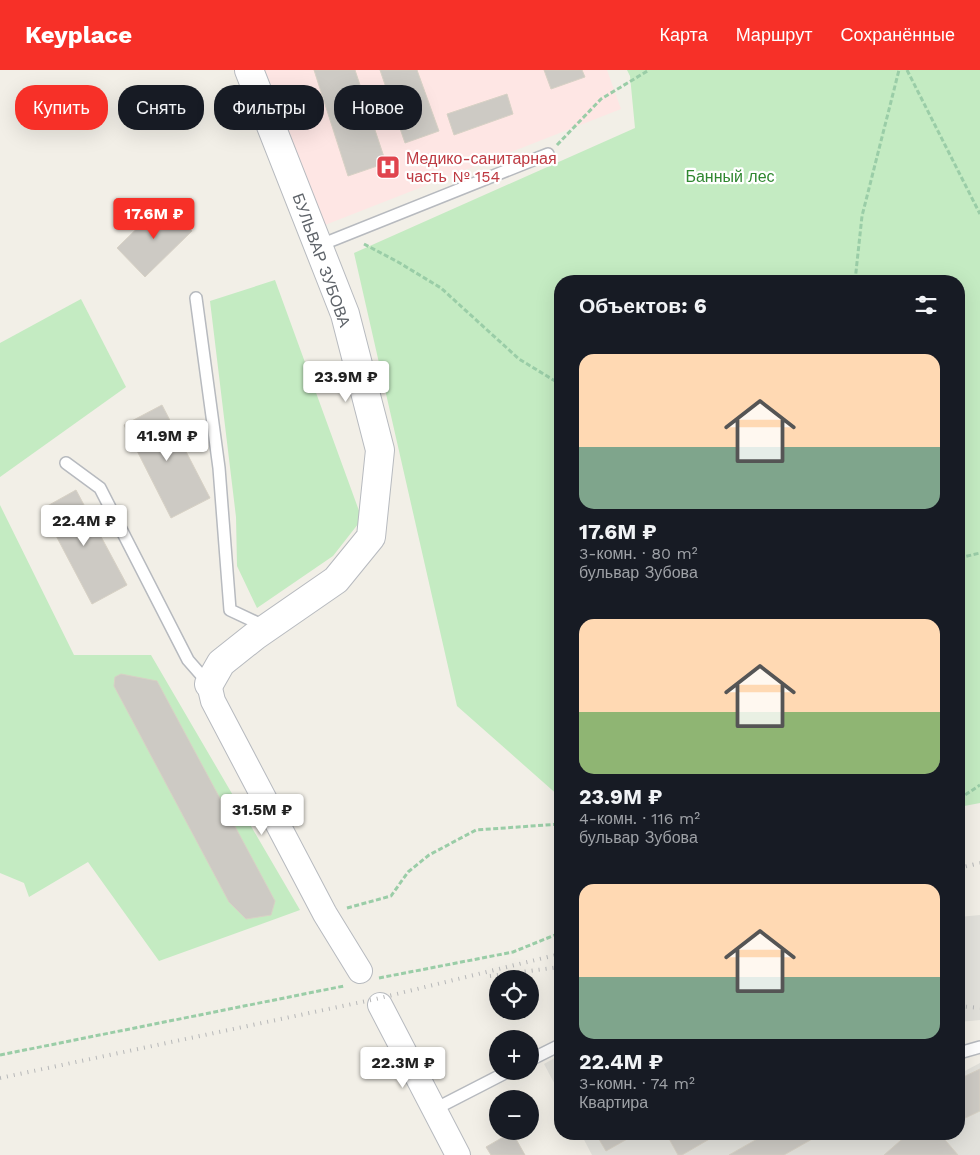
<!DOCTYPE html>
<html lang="ru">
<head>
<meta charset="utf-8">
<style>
  body { margin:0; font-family:"Work Sans",sans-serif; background:#242831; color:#f1f3f6; height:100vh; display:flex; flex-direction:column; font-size:19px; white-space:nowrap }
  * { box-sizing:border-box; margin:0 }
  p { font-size:16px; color:#9ea1a6 }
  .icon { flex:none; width:28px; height:28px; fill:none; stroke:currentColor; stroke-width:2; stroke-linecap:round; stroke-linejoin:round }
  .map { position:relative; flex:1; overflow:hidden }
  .side { position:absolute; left:554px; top:205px; width:411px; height:865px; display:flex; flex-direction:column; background:#171b24; border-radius:20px; box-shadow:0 5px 20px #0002 }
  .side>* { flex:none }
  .top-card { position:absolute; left:15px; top:15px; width:464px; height:45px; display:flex; gap:10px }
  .fabs { position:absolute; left:489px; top:900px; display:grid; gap:10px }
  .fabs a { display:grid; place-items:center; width:50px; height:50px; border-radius:50%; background:#171b24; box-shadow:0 5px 20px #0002; font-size:25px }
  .price { position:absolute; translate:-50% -42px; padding:0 11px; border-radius:5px; background:#fff; color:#222; font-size:16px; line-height:32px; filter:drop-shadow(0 1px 2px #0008) }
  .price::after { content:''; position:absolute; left:50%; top:30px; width:15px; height:11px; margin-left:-8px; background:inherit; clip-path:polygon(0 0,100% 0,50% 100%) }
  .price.selected { background:#f73028; color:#fff }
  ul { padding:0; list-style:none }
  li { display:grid; align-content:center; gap:10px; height:265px; padding:0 25px }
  li span { display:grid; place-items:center; height:155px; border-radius:15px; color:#555 }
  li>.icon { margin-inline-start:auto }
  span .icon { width:90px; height:90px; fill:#fffc; stroke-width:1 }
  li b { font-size:21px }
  h2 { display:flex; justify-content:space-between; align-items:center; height:60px; padding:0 25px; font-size:21px }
  .tag { padding:0 18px; border-radius:20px; background:#171b24; box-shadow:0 5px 20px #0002; font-size:18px; line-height:45px }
  .tag.selected { background:#f73028; color:#fff }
  header { display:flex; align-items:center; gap:30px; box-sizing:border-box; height:70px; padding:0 25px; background:#f73028; color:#fff }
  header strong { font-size:24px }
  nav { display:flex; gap:28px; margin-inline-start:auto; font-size:18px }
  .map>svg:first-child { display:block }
  .industrial { fill:#e2e1db }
  .medical { fill:#fee6e4 }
  .green { fill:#c4ebc2 }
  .building { fill:#cdcac4; stroke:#d7d1c5 }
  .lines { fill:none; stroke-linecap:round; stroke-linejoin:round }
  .service-casing { stroke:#b7babf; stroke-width:14 }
  .minor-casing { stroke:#b7babf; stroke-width:26 }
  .tertiary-casing { stroke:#b7babf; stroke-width:30 }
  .path { stroke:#9acda7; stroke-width:3; stroke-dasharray:5 2.5; stroke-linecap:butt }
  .service { stroke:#fff; stroke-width:11 }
  .minor { stroke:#fff; stroke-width:24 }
  .tertiary { stroke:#fff; stroke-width:28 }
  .rail { stroke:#b6b7b8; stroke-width:4; stroke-dasharray:1 6; stroke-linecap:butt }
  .labels { text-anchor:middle; stroke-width:4.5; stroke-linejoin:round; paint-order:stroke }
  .health-label { font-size:16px; fill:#be3a42; stroke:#fff; text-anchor:start }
  .park-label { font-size:16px; fill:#2f8730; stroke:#fff }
  .street-label { font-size:16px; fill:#5e6369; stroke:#fff }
</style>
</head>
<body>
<header>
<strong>Keyplace</strong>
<nav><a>Карта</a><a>Маршрут</a><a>Сохранённые</a></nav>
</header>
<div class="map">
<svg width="980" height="1085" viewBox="0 0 980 1085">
  <rect width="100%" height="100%" fill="#f2efe7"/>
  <g class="industrial">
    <polygon points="980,845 980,950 959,952 959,847"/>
    <polygon points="560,985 560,1024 544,994"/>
    <polygon points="980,993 980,1085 592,1085 581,1064 959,1064 959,1004"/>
  </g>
  <polygon class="medical" points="265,0 607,0 621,39 325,155"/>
  <g class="green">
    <polygon points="627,0 980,0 980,733 959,737 959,211 560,211 560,727 457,636 354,183 635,58 630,6"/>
    <polygon points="275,210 362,449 333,486 257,538 237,496 236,447 210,231"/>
    <polygon points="81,229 126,317 0,407 0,273"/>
    <polygon points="0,435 74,585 151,585 300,840 159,891 88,792 29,827 24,813 0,803"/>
  </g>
  <g class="building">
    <polygon points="314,0 355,0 386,93 348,106"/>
    <polygon points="380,0 417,0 439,61 405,73"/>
    <polygon points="544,0 582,0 585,7 551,19"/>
    <polygon points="507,24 513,44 454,65 447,44"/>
    <polygon points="164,132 192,161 145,207 117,178"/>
    <polygon points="162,335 210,428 171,448 124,355"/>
    <polygon points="76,420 127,515 92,534 42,439"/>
    <polygon points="121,604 157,611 275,831 271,845 246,849 229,832 114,616 115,607"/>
    <polygon points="980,999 980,1041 959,1051 959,1009"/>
    <polygon points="512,1062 525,1085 491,1085 486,1077"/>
    <polygon points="596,1064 636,1064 606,1081"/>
    <polygon points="670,1064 718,1064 682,1085 678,1085 667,1065"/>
    <polygon points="766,1064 821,1064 784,1085 729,1085"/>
    <polygon points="908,1064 940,1064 958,1085 884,1085"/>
  </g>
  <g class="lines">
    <g class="service-casing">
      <g id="service">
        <polyline points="318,176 548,84"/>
        <polyline points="196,228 219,398 230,540 266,557"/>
        <polyline points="66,393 100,418 188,590 209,614"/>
        <polyline points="959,983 980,977"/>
        <polyline points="530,990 560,975"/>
        <polyline points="435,1039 509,1001"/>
      </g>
    </g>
    <g class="minor-casing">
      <g id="minor">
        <polyline points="209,614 213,631 325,844 360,901"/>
        <polyline points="380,935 458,1085"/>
      </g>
    </g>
    <g class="tertiary-casing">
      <polyline id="tertiary" points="209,614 221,593 255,566 336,510 371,467 380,380 345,244 249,0"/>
    </g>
    <g class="path">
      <polyline points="907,0 980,144"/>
      <polyline points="557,75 601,29 649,0"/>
      <polyline points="364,174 398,192 441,218 519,289 560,314"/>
      <polyline points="855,211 862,146 899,0"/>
      <polyline points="959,488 980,483"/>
      <polyline points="959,729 980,715"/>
      <polyline points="347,838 391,826 408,802 429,785 476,760 560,754"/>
      <polyline points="379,908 513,882 560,863"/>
      <polyline points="0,985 344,916"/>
    </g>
    <use href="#service" class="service"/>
    <use href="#minor" class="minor"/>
    <use href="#tertiary" class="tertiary"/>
    <g class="rail">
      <polyline points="959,798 980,793"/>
      <polyline points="490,906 560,897"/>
      <polyline points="959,936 980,938"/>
      <polyline points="0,1008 376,929 560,884"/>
    </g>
  </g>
  <defs>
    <g id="hospital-square" transform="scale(1.25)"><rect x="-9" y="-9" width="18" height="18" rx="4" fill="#e0444e" stroke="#fff"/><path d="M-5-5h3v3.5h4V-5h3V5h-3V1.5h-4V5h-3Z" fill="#fff"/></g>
  </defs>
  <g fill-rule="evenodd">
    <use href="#hospital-square" x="388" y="97"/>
  </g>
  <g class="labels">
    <g class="health-label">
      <text x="406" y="94">Медико-санитарная<tspan x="406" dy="18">часть № 154</tspan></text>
    </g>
    <g class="park-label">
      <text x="730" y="112">Банный лес</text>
    </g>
    <g class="street-label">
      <text transform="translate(322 190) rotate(70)" y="6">БУЛЬВАР ЗУБОВА</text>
    </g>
  </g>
</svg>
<div class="fabs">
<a><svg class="icon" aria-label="locate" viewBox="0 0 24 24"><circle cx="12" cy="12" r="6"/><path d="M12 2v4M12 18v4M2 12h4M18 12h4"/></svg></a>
<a>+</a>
<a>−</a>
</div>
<b class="price selected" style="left:154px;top:170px">17.6M ₽</b>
<b class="price" style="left:346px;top:333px">23.9M ₽</b>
<b class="price" style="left:167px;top:392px">41.9M ₽</b>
<b class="price" style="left:84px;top:477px">22.4M ₽</b>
<b class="price" style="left:262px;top:766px">31.5M ₽</b>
<b class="price" style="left:403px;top:1019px">22.3M ₽</b>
<div class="top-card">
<a class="tag selected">Купить</a>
<a class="tag">Снять</a>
<a class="tag">Фильтры</a>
<a class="tag">Новое</a>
</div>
<section class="side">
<h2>Объектов: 6<svg class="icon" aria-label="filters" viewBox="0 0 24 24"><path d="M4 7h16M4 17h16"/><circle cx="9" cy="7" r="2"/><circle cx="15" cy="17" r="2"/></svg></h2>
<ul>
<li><span style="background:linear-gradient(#ffd9b3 60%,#7fa58c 0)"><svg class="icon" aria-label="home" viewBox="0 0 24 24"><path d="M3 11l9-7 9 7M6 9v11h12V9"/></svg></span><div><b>17.6M ₽</b><p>3-комн. · 80 m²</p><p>бульвар Зубова</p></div></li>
<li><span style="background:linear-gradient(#ffd9b3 60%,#8fb573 0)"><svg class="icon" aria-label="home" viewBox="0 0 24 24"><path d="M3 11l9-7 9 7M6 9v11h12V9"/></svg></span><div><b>23.9M ₽</b><p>4-комн. · 116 m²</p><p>бульвар Зубова</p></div></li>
<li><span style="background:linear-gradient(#ffd9b3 60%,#7fa58c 0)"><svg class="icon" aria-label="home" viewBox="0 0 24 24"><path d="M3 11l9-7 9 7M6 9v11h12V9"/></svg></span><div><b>22.4M ₽</b><p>3-комн. · 74 m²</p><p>Квартира</p></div></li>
</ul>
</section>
</div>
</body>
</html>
